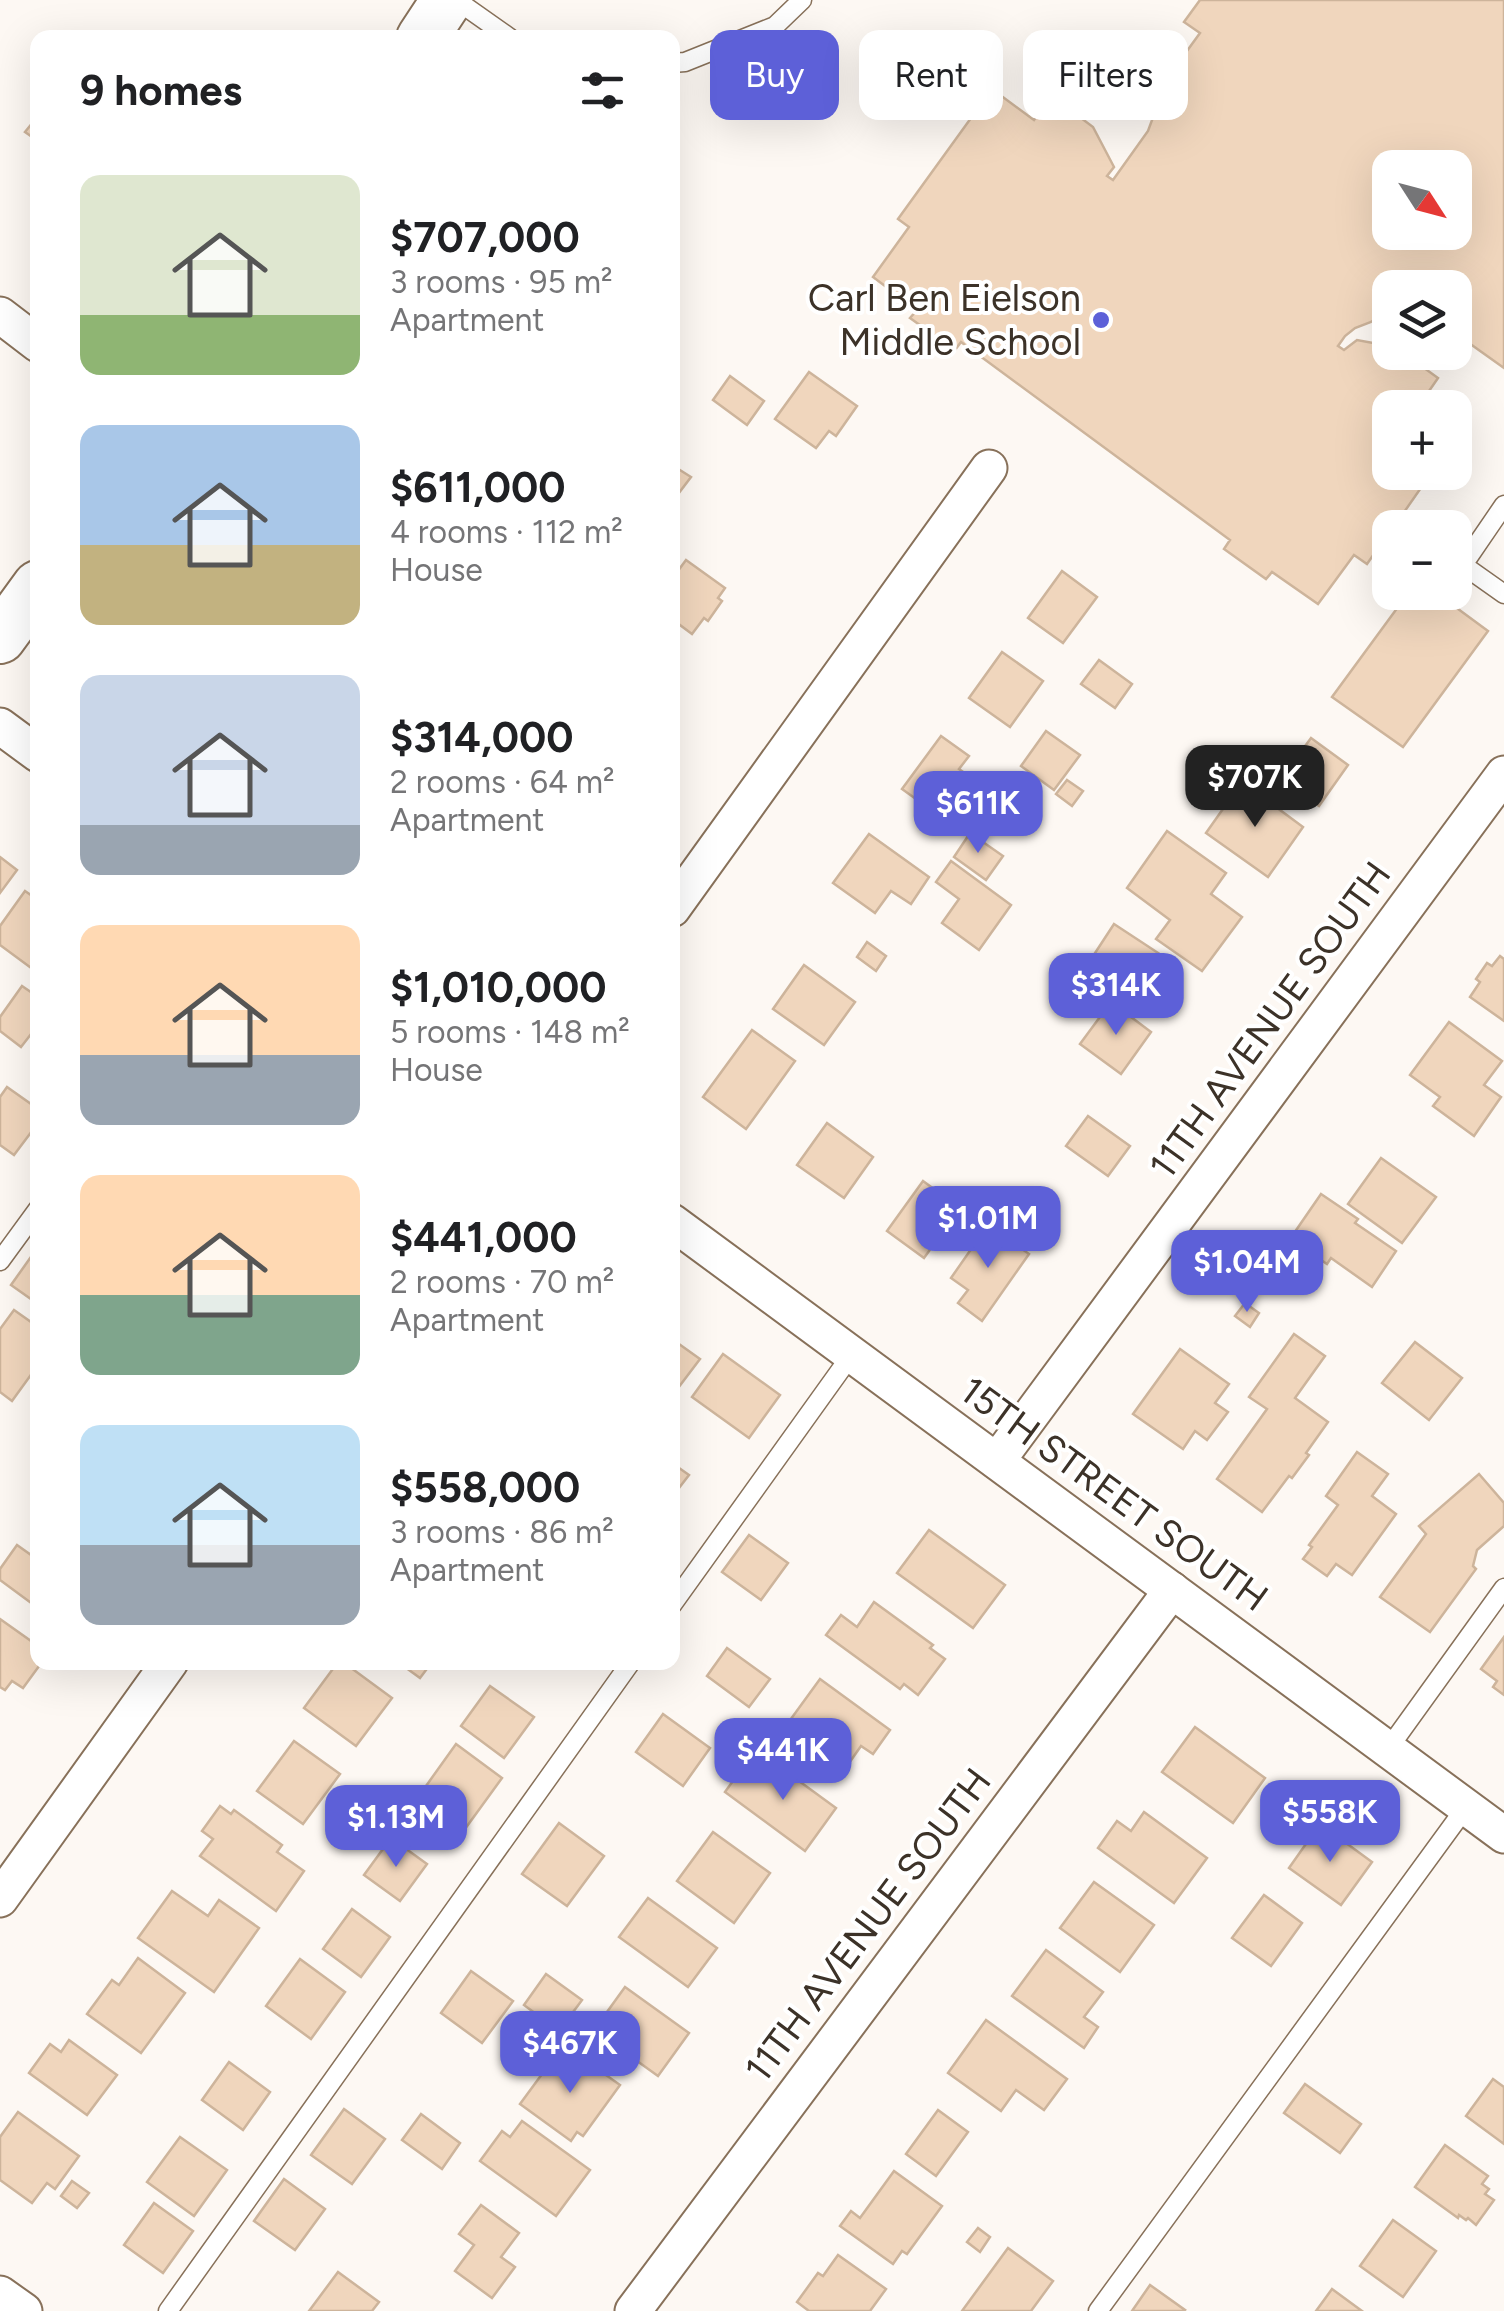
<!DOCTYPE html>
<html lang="en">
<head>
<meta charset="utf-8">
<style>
  body { margin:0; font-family:Figtree,sans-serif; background:#f2f2f2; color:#202124; height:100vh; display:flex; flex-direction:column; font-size:38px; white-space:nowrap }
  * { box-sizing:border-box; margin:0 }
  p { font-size:32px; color:#757577 }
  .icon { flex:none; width:55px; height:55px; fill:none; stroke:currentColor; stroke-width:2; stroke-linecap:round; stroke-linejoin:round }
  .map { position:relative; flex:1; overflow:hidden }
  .panel { position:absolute; left:30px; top:30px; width:650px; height:1640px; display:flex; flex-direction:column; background:#fff; border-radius:20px; box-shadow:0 10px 40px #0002 }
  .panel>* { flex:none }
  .banner { position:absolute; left:710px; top:30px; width:642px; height:90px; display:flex; gap:20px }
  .needle { width:65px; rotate:126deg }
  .fabs { position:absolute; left:1372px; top:150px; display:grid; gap:20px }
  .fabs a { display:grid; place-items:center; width:100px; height:100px; border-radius:20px; background:#fff; box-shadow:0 10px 40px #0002; font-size:50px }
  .price { position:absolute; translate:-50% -85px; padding:0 22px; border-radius:20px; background:#5d60d8; color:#fff; font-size:32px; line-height:65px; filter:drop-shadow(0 2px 5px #0008) }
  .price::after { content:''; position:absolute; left:50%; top:60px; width:30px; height:22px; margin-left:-15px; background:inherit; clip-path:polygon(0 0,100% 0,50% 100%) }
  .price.current { background:#222; color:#fff }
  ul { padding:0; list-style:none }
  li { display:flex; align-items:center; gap:30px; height:250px; padding:0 50px }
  li span { display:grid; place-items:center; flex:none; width:280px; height:200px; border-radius:20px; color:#555 }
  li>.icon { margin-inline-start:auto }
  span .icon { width:120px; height:120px; fill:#fffc; stroke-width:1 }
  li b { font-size:42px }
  h2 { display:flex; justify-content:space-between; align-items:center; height:120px; padding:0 50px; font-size:42px }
  .tag { padding:0 35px; border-radius:20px; background:#fff; box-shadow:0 10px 40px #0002; font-size:35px; line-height:90px }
  .tag.current { background:#5d60d8; color:#fff }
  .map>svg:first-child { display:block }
  .building { fill:#f0d6bd; stroke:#cdb49b; stroke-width:2.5; fill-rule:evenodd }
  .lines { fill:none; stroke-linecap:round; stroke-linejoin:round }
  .lane-casing { stroke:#88715a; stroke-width:21 }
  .street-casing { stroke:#88715a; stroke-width:39 }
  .secondary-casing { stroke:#88715a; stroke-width:54 }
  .lane { stroke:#fff; stroke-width:18 }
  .street { stroke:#fff; stroke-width:35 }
  .secondary { stroke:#fff; stroke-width:50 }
  .poi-dot { fill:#5d60d8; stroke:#fff; stroke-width:4 }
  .labels { text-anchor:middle; stroke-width:8; stroke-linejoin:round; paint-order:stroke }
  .poi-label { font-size:38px; fill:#3c3228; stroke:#fff; text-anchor:end }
  .street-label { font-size:38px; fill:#3c3228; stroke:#fff }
</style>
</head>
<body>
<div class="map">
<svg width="1504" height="2311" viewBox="0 0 1504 2311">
  <rect width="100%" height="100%" fill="#fdf8f3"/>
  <g class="building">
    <path d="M1200,0H1504V368L1455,333V288H1390V307L1387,311L1371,322L1355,328L1345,336L1338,346L1344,350L1357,340L1384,345L1390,348V352H1400L1409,357L1438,378L1420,404L1424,408H1390V472H1432L1393,528H1390V531L1367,564L1354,555L1318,604L1272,572L1266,579L1224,549L1230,540L961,342L955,350L910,318L917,310L873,277L909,227L898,219L992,89L1034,120L1052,96L1093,127L1114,167L1107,176L1113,180L1148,131L1168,77L1200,33L1184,22ZM1390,168H1455V232H1390Z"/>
    <polygon points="38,116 38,141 25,132"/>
    <polygon points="809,372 857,406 836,436 829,431 816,448 775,419"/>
    <polygon points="730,376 764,401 747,425 713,400"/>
    <polygon points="1455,423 1467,432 1459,443 1455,441"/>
    <polygon points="672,465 691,477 672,502"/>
    <polygon points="686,560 725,588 718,598 722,601 708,621 704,618 692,634 672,619 672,579"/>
    <polygon points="1062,571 1097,597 1063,643 1028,618"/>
    <polygon points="1409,592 1435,592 1488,631 1403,747 1332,697"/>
    <polygon points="1002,652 1043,681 1010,727 969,698"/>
    <polygon points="1099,660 1132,684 1115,708 1081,684"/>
    <polygon points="1046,731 1080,755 1054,790 1021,766"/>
    <polygon points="941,736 969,756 959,769 977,782 948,822 902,789"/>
    <polygon points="1311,738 1348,765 1319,806 1281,779"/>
    <polygon points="1067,780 1083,791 1072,806 1056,794"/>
    <polygon points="1242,782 1303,827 1268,877 1206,833"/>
    <polygon points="1167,831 1226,873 1211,894 1242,917 1202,971 1156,939 1170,920 1127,888"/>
    <polygon points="970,833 1003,856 986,880 954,857"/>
    <polygon points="869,834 929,877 911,904 891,891 875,913 833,883"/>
    <polygon points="0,857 17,870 0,893"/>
    <polygon points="951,861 1011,905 979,950 942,923 959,899 936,882"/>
    <polygon points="25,891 38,900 38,973 0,945 0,926"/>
    <polygon points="1114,924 1175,964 1144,1013 1082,973"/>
    <polygon points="867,942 886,956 876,971 857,957"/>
    <polygon points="1500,956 1504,959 1504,1021 1470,997 1480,982 1476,979 1487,963 1492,966"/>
    <polygon points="804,965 855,1002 824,1045 773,1009"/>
    <polygon points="22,986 38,997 38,1025 21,1047 0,1031 0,1017"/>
    <polygon points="1111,1002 1151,1032 1121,1074 1080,1044"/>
    <polygon points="1449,1022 1502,1061 1484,1085 1501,1097 1474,1136 1433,1106 1440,1097 1410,1075"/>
    <polygon points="752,1030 795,1061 746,1129 703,1097"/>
    <polygon points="7,1087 38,1109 38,1123 14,1155 0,1145 0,1097"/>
    <polygon points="1088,1116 1130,1146 1108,1176 1066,1146"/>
    <polygon points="827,1123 873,1157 844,1198 797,1165"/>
    <polygon points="1381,1158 1436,1197 1402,1243 1348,1204"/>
    <polygon points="923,1181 960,1208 924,1258 887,1231"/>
    <polygon points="1321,1194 1358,1219 1355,1223 1396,1251 1372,1287 1331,1258 1327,1264 1290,1239"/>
    <polygon points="988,1225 1029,1254 982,1321 958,1303 968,1290 951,1278"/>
    <polygon points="38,1247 38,1304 11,1285"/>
    <polygon points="1245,1303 1259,1313 1250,1327 1235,1316"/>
    <polygon points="14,1310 38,1327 38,1365 12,1401 0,1392 0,1329"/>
    <polygon points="1294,1334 1325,1356 1295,1398 1328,1422 1306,1453 1309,1455 1292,1478 1289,1476 1262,1512 1217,1479 1267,1409 1249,1397"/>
    <polygon points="672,1339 700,1359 672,1396"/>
    <polygon points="1415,1342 1462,1378 1429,1420 1382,1383"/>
    <polygon points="1180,1349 1229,1384 1215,1403 1228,1412 1207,1440 1195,1431 1183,1449 1133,1414"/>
    <polygon points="723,1354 780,1395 749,1438 692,1397"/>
    <polygon points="1357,1452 1388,1474 1372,1496 1396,1514 1352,1575 1336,1564 1327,1576 1303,1559 1312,1547 1309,1545 1338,1505 1326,1496"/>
    <polygon points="672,1463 689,1475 672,1497"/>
    <polygon points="1479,1474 1504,1503 1504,1526 1477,1550 1473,1566 1476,1569 1430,1632 1380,1597 1426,1534 1419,1526"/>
    <polygon points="929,1530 1005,1585 973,1628 897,1573"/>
    <polygon points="749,1535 788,1563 761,1600 722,1572"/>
    <polygon points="17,1545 38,1560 38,1608 0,1580 0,1569"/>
    <polygon points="874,1602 933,1645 930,1648 945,1659 918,1695 904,1684 900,1689 826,1635 841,1615 857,1627"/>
    <polygon points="0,1619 38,1646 38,1662 42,1662 23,1688 12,1681 5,1690 0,1687"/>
    <polygon points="1504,1637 1504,1695 1493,1687 1497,1681 1481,1669"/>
    <polygon points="727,1648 770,1679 749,1707 707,1676"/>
    <polygon points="338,1662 343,1662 392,1698 356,1746 304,1708"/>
    <polygon points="398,1662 432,1662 420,1678"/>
    <polygon points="820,1679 890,1730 873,1754 861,1746 847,1766 788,1723"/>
    <polygon points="490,1686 534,1717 504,1758 461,1726"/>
    <polygon points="663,1714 710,1748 683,1786 636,1752"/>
    <polygon points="1195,1727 1265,1778 1233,1823 1162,1772"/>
    <polygon points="294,1741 340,1774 303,1824 257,1791"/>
    <polygon points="456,1744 502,1778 457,1840 411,1807"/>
    <polygon points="766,1757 836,1808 805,1851 725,1792 738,1774 748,1781"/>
    <polygon points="220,1806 231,1814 234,1810 282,1845 277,1852 304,1871 276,1911 200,1856 213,1839 202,1831"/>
    <polygon points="1144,1812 1207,1858 1174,1903 1098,1848 1117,1821 1131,1831"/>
    <polygon points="559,1823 604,1856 567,1906 522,1874"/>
    <polygon points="1320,1824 1372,1862 1341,1905 1289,1868"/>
    <polygon points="713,1832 770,1873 734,1923 677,1881"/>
    <polygon points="391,1838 427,1864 400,1901 364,1875"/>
    <polygon points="1094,1882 1154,1925 1120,1972 1060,1928"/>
    <polygon points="172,1891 208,1916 219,1900 259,1928 214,1992 138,1938"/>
    <polygon points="1264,1895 1302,1923 1271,1966 1232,1938"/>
    <polygon points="648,1898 717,1948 688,1987 619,1937"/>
    <polygon points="352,1909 390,1937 361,1977 323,1949"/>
    <polygon points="1046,1950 1103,1992 1084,2017 1098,2027 1084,2048 1012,1996"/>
    <polygon points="138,1958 185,1993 141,2053 87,2014 112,1980 119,1985"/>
    <polygon points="300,1959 345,1992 311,2039 266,2006"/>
    <polygon points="471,1971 513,2001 482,2043 441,2013"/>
    <polygon points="546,1974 582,2000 559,2031 524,2005"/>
    <polygon points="625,1987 689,2033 658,2076 594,2030"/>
    <polygon points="986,2020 1067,2079 1044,2110 1016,2090 1001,2111 948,2073"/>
    <polygon points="69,2040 117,2075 87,2115 29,2073 50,2044 61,2052"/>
    <polygon points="559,2051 577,2064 582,2058 620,2085 583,2136 577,2132 571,2141 520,2104"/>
    <polygon points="229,2062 270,2092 243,2130 202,2100"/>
    <polygon points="1493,2079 1504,2087 1504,2144 1466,2116"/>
    <polygon points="1305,2084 1361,2124 1340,2153 1284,2113"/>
    <polygon points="344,2109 385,2139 352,2184 311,2155"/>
    <polygon points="938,2110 968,2132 936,2176 906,2154"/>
    <polygon points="18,2112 79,2156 55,2189 47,2183 32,2203 0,2180 0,2137"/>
    <polygon points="421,2114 460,2143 442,2169 402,2140"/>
    <polygon points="522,2121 590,2170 556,2216 480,2161 502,2131 510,2137"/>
    <polygon points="180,2137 227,2170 194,2216 147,2182"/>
    <polygon points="1445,2145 1488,2176 1482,2184 1489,2189 1485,2194 1494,2200 1476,2225 1468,2218 1466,2220 1459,2215 1458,2218 1415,2187"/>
    <polygon points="894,2171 942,2206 907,2254 902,2251 893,2264 840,2226 851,2211 860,2218"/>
    <polygon points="284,2179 325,2209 295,2250 254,2221"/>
    <polygon points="72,2181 89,2193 77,2208 61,2196"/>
    <polygon points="154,2203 193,2231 163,2273 124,2245"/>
    <polygon points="481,2205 519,2233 501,2257 515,2267 492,2298 455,2271 474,2245 459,2234"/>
    <polygon points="1393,2220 1436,2251 1403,2297 1360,2266"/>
    <polygon points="978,2228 990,2237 980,2252 967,2242"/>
    <polygon points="1008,2248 1053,2281 1031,2311 962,2311"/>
    <polygon points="838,2255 886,2289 870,2311 809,2311 797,2302 818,2273 823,2276"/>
    <polygon points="338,2272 379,2302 372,2311 309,2311"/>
    <polygon points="1150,2285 1185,2310 1184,2311 1132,2311"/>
    <polygon points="1332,2289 1362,2311 1316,2311"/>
  </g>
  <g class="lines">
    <g class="lane-casing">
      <g id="lane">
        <polyline points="456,0 510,38"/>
        <polyline points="672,63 685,62 775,26 802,0"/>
        <polyline points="1504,505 1463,565 1504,594"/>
        <polyline points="0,1261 38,1209"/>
        <polyline points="672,1605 852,1354"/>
        <polyline points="1388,1749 1504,1588"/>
        <polyline points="168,2311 631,1662"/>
        <polyline points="1098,2311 1466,1807"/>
      </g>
    </g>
    <g class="street-casing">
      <g id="street">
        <polyline points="0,315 38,344"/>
        <polyline points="0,726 38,754"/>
        <polyline points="672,909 989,468"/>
        <polyline points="672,1222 1504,1835"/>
        <polyline points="997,1461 1504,774"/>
        <polyline points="0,1899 170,1662"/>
        <polyline points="0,2294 24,2311"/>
        <polyline points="633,2311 1172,1590"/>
      </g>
    </g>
    <g class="secondary-casing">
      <g id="secondary">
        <polyline points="422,38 447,0"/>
        <polyline points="0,638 38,586"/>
      </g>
    </g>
    <use href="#lane" class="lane"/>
    <use href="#street" class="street"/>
    <use href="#secondary" class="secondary"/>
  </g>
  <circle class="poi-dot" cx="1101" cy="320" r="10"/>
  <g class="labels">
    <g class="poi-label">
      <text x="1081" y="311">Carl Ben Eielson<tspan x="1081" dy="44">Middle School</tspan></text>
    </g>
    <g class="street-label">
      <text transform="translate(1270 1020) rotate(-54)" y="13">11TH AVENUE SOUTH</text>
      <text transform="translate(1114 1494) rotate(36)" y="13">15TH STREET SOUTH</text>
      <text transform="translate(868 1925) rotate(-53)" y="13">11TH AVENUE SOUTH</text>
    </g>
  </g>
</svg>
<div class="fabs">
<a><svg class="needle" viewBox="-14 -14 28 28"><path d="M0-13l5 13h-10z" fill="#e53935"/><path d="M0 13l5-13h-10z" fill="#757577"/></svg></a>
<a><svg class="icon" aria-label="layers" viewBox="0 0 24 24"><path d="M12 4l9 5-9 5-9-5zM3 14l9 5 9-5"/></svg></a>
<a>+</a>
<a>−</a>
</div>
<b class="price current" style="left:1255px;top:830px">$707K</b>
<b class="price" style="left:978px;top:856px">$611K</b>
<b class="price" style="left:1116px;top:1038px">$314K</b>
<b class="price" style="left:988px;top:1271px">$1.01M</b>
<b class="price" style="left:1247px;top:1315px">$1.04M</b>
<b class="price" style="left:783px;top:1803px">$441K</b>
<b class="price" style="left:1330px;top:1865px">$558K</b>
<b class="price" style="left:396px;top:1870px">$1.13M</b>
<b class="price" style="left:570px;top:2096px">$467K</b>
<div class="banner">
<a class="tag current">Buy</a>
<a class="tag">Rent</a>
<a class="tag">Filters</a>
</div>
<section class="panel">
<h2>9 homes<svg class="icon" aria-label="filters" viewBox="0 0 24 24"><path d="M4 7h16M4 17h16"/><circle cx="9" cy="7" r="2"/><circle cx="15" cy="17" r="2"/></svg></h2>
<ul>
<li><span style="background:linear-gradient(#dfe7d0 70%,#8fb573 0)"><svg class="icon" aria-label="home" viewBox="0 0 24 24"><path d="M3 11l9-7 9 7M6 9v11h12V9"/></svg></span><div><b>$707,000</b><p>3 rooms · 95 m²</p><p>Apartment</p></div></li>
<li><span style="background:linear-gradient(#a9c7e8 60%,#c2b280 0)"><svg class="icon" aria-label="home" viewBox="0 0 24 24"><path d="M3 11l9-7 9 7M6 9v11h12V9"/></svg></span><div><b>$611,000</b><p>4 rooms · 112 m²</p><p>House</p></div></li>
<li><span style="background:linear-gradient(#c9d6e8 75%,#9aa5b1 0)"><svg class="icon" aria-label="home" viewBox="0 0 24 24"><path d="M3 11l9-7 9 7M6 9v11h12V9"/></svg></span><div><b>$314,000</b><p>2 rooms · 64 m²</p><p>Apartment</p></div></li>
<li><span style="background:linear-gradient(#ffd9b3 65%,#9aa5b1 0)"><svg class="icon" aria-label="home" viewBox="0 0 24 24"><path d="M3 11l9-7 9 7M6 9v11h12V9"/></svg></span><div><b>$1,010,000</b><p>5 rooms · 148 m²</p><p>House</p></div></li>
<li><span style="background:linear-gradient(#ffd9b3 60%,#7fa58c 0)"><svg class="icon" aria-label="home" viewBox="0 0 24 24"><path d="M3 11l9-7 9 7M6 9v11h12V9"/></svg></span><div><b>$441,000</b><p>2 rooms · 70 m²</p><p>Apartment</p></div></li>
<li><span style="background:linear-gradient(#bfe0f5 60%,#9aa5b1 0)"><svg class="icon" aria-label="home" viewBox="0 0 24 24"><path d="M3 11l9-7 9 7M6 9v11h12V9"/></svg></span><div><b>$558,000</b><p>3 rooms · 86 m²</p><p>Apartment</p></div></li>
</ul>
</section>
</div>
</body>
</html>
